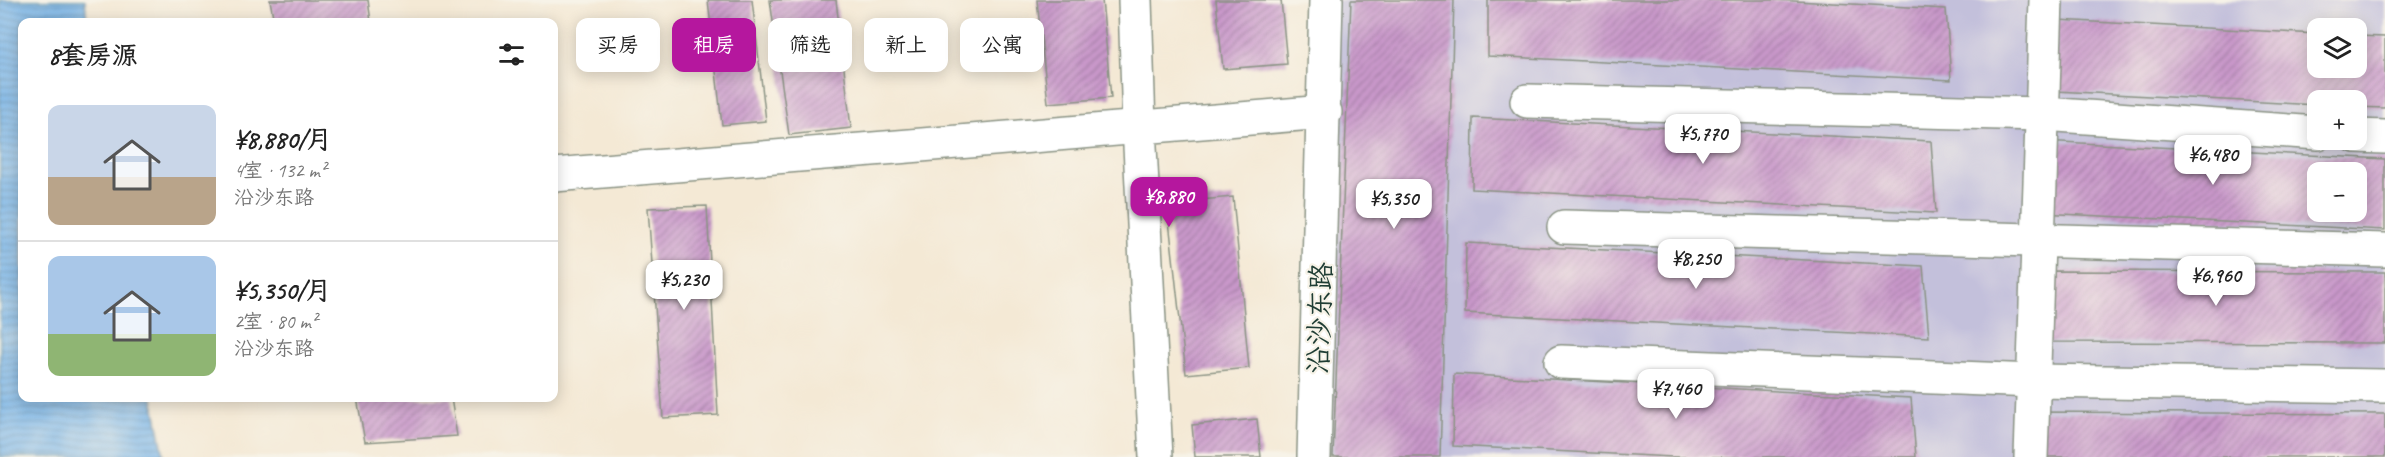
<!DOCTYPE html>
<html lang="zh">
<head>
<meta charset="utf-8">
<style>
  body { margin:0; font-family:Caveat,"LXGW WenKai TC",sans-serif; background:#f2f2f2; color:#222; height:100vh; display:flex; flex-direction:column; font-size:22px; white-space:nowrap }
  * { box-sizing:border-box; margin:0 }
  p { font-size:20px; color:#767676 }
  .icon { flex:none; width:33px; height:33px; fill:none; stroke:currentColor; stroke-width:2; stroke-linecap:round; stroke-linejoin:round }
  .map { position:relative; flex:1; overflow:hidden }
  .sheet { position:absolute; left:18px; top:18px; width:540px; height:384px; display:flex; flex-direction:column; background:#fff; border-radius:12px; box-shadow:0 3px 15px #0003 }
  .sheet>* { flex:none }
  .top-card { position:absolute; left:576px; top:18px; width:570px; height:54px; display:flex; gap:12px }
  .controls { position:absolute; left:2307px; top:18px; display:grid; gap:12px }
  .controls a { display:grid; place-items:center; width:60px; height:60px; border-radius:12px; background:#fff; box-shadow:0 3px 15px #0003; font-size:30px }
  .price { position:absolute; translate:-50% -51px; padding:0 14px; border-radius:12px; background:#fff; color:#222; font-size:20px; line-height:39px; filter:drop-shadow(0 2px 3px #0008) }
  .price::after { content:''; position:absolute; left:50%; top:36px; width:18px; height:14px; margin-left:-9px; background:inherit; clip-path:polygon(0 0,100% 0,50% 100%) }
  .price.selected { background:#b5179e; color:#fff }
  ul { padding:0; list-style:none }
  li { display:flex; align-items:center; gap:18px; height:150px; padding:0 30px }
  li+li { border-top:2px solid #e0e0e0 }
  li span { display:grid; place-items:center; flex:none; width:168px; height:120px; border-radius:12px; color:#555 }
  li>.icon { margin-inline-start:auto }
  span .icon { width:72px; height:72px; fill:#fffc; stroke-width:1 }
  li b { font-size:26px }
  h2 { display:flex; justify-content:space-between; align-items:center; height:72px; padding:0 30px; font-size:26px }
  .pill { padding:0 21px; border-radius:12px; background:#fff; box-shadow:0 3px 15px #0003; font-size:21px; line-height:54px }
  .pill.selected { background:#b5179e; color:#fff }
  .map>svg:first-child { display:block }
  .industrial { fill:#c3c0db; fill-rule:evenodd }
  .water { fill:url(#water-rules); stroke:#4a788e; stroke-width:1.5 }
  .building { fill:url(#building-hatch); fill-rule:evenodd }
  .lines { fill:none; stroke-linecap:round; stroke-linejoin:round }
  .minor-casing { stroke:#8a9384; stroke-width:36 }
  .minor { stroke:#fff; stroke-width:33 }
  .labels { text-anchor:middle; stroke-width:4.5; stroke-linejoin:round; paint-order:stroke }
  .street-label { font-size:28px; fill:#1f3d34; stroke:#f7f3e8 }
</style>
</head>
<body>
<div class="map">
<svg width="2385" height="457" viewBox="0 0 2385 457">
  <defs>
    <pattern id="water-rules" width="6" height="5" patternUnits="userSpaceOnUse" patternTransform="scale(1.5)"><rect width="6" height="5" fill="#76b3e8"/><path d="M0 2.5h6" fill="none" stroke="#6093bd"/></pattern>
    <pattern id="building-hatch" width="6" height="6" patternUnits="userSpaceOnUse" patternTransform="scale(1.5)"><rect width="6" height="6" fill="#c998ca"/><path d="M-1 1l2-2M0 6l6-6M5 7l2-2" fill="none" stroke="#a37da5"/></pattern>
  </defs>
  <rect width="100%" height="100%" fill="#f7f3e8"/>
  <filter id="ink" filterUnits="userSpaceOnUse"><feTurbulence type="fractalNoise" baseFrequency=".0167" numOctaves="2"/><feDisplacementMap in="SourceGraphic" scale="12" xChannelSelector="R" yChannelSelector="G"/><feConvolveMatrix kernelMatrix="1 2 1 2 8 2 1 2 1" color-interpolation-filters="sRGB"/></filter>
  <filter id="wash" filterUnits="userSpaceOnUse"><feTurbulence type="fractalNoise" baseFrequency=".008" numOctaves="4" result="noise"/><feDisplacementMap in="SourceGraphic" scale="24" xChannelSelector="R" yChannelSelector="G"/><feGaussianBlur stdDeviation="1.35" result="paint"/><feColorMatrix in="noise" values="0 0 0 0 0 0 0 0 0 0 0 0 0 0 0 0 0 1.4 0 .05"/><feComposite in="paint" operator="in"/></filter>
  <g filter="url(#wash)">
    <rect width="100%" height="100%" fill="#f4e9d5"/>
    <path class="industrial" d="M1322,0H2385V457H1381L1314,453ZM2318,28H2356V68H2318ZM2318,100H2356V140H2318ZM2318,172H2356V212H2318Z"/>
    <polygon class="water" points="0,0 85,0 87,22 22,22 22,398 153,398 164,457 0,457"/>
    <g id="blocks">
      <g class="building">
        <polygon points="270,0 368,0 371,22 274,22"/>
        <polygon points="708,0 752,0 766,121 722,125"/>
        <polygon points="770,0 836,0 851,128 789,135"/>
        <polygon points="1037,0 1102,0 1111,98 1048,103"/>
        <polygon points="1216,0 1281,0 1287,64 1223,69"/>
        <polygon points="1351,0 1454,0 1440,457 1333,457"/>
        <polygon points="1488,0 1776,0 1946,9 1951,80 1488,56"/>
        <polygon points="2057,20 2318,34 2318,68 2356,68 2356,36 2385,37 2385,108 2356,107 2356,100 2318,100 2318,105 2056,91"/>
        <polygon points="1473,118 1931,141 1936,213 1472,189"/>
        <path d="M2042,141L2385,159V230L2041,213ZM2318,172H2356V212H2318Z"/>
        <polygon points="1233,197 1249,368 1186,374 1167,203"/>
        <polygon points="707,206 718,415 663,418 648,208"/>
        <polygon points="1466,243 1923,266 1929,337 1465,313"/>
        <polygon points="2045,271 2385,272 2385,343 2047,342"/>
        <polygon points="1454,374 1911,398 1916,457 1673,457 1453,446"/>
        <polygon points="357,398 451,398 457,436 365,442"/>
        <polygon points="2035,412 2385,414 2385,457 2036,457"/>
        <polygon points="1257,419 1261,457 1195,457 1192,425"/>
      </g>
    </g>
  </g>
  <g filter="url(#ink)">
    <use href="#blocks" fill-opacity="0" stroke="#8a9384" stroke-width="1.5"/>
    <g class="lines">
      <g class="minor-casing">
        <g id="minor">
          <polyline points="1135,0 1139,127 1156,457"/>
          <polyline points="1527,101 2043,114 2318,133"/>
          <polyline points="2356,136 2385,137"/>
          <polyline points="554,175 1325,112"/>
          <polyline points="1564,227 2385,250"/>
          <polyline points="1561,362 2034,381 2385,386"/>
          <polyline points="1314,457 1326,0"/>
          <polyline points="2031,457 2046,0"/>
        </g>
      </g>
      <use href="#minor" class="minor"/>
    </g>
  </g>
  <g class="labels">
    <g class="street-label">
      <text transform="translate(1319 318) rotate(-88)" y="10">沿沙东路</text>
    </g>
  </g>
</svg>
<div class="controls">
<a><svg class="icon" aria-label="layers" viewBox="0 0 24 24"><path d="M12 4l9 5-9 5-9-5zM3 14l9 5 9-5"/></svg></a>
<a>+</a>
<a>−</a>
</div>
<b class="price" style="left:1703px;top:165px">¥5,770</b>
<b class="price" style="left:2213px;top:186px">¥6,480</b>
<b class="price selected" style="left:1169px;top:228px">¥8,880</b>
<b class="price" style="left:1394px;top:230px">¥5,350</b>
<b class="price" style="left:1696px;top:290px">¥8,250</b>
<b class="price" style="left:2216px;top:307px">¥6,960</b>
<b class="price" style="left:684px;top:311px">¥5,230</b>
<b class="price" style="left:1676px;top:420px">¥7,460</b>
<div class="top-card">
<a class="pill">买房</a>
<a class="pill selected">租房</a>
<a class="pill">筛选</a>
<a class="pill">新上</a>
<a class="pill">公寓</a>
</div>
<section class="sheet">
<h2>8套房源<svg class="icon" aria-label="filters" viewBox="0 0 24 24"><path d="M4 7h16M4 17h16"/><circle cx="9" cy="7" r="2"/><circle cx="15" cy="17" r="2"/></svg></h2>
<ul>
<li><span style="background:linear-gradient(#c9d6e8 60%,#b9a48a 0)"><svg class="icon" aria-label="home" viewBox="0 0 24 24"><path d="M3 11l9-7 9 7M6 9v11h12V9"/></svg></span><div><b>¥8,880/月</b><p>4室 · 132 m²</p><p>沿沙东路</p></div></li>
<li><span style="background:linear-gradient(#a9c7e8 65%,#8fb573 0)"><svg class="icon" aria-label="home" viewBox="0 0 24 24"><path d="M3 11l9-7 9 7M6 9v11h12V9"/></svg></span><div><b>¥5,350/月</b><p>2室 · 80 m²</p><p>沿沙东路</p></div></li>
</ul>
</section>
</div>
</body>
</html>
